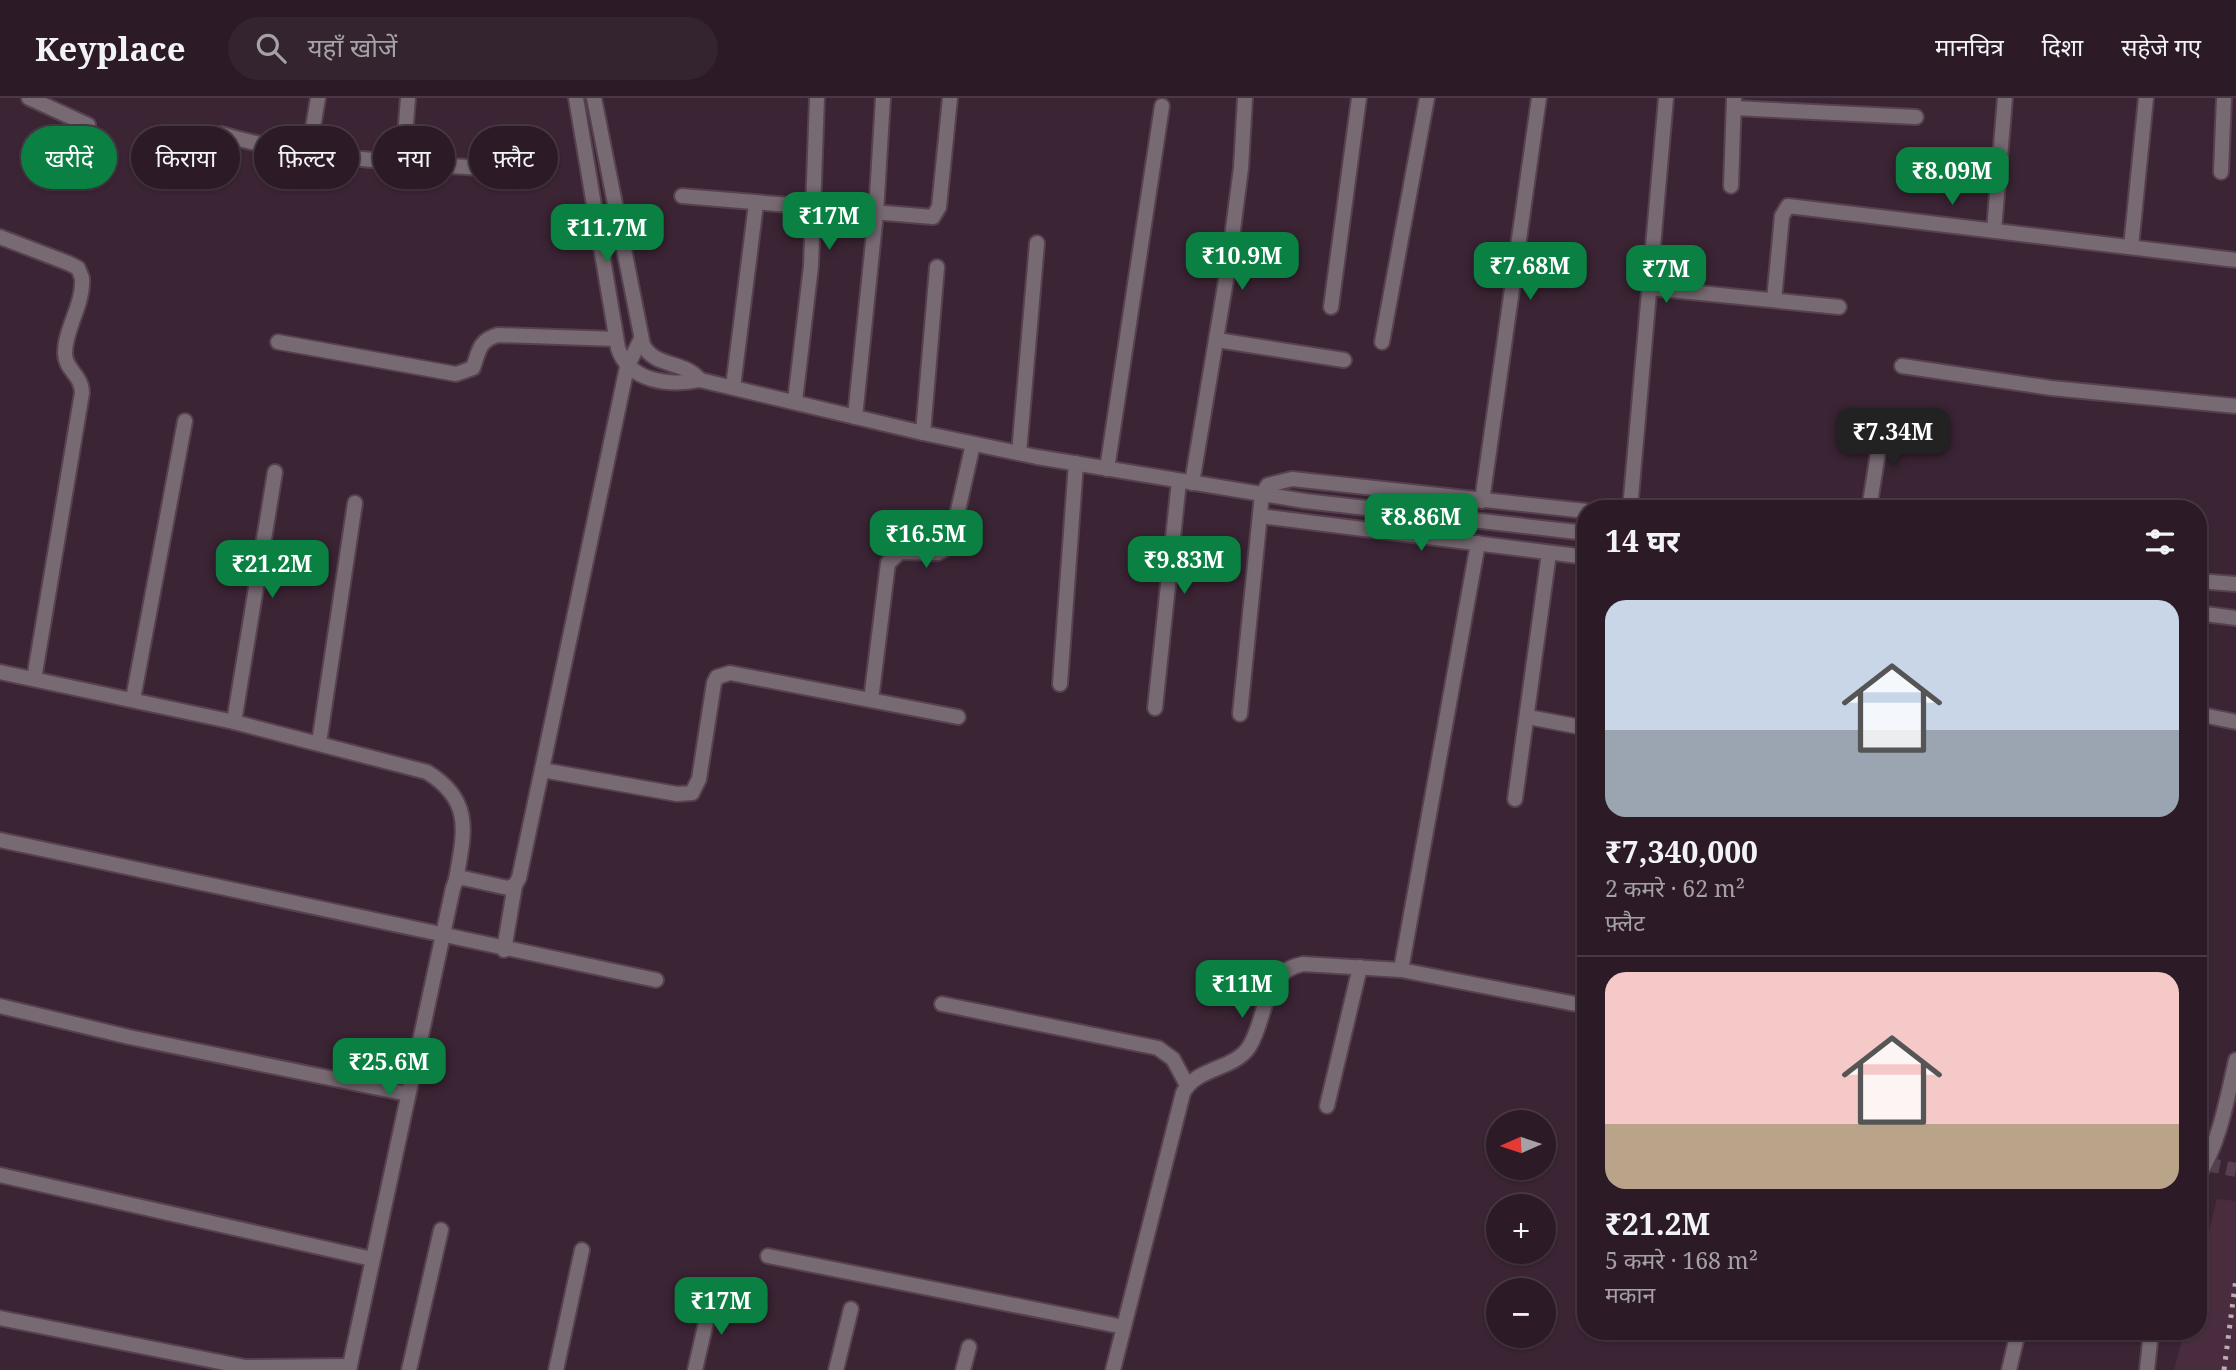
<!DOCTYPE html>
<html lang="hi">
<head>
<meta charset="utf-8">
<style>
  body { margin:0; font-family:"Noto Serif","Noto Sans Devanagari",serif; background:#34242f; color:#f1f3f6; height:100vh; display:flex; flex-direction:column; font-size:26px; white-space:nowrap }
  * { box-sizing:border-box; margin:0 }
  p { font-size:23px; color:#a6a1a7 }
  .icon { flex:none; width:38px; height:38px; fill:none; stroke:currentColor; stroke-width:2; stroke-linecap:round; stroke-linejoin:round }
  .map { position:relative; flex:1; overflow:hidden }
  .sheet { position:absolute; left:1577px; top:402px; width:630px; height:840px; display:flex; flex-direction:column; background:#2c1b27; border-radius:28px; box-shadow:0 2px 5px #0004,0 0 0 2px #483944 }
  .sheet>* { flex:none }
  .top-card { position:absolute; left:21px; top:28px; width:665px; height:63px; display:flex; gap:14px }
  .needle { width:46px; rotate:267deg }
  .controls { position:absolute; left:1486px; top:1012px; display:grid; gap:14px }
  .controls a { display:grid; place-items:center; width:70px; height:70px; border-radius:50%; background:#2c1b27; box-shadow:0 2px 5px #0004,0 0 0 2px #483944; font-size:35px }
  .price { position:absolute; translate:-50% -60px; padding:0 16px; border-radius:14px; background:#0b8043; color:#fff; font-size:23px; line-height:46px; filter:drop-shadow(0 2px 4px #0008) }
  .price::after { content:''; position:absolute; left:50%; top:42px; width:21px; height:16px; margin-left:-10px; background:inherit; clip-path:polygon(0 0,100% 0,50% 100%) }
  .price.current { background:#222; color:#fff }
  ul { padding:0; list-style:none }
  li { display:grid; align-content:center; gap:14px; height:371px; padding:0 28px }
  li+li { border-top:2px solid #483944 }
  li span { display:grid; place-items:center; height:217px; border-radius:21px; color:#555 }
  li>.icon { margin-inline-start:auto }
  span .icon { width:126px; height:126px; fill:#fffc; stroke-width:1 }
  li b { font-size:30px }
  h2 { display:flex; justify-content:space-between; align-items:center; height:84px; padding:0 28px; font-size:30px }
  .pill { padding:0 24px; border-radius:32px; background:#2c1b27; box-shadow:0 2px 5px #0004,0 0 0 2px #483944; font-size:24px; line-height:63px }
  .pill.current { background:#0b8043; color:#fff }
  header { display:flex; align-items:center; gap:42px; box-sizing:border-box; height:98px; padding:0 35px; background:#2c1b27; border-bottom:2px solid #483944 }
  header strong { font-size:33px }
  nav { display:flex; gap:38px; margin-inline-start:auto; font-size:24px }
  .search { width:490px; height:63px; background:#34242f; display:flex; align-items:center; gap:18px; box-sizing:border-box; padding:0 24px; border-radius:38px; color:#a6a1a7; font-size:26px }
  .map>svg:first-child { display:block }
  .built { fill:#492d3f }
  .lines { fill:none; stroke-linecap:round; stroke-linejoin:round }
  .minor-tunnel { stroke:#56404f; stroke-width:14; stroke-dasharray:14 7; stroke-linecap:butt }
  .minor-casing { stroke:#574150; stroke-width:18 }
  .tertiary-casing { stroke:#574150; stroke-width:18 }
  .minor { stroke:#776a72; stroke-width:14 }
  .tertiary { stroke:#776a72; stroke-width:14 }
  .rail { stroke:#bdabb6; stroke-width:5; stroke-dasharray:3.5 7; stroke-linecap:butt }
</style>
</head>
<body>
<header>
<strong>Keyplace</strong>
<div class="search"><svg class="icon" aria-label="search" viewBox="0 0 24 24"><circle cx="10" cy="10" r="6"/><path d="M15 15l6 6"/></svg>यहाँ खोजें</div>
<nav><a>मानचित्र</a><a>दिशा</a><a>सहेजे गए</a></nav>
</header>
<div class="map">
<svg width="2236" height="1272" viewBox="0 0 2236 1272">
  <rect width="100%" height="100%" fill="#3b2434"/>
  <polygon class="built" points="2217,1101 2236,1103 2236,1272 2174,1272 2184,1234 2198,1234 2198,1177"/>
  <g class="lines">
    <polyline class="minor-tunnel" points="2206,1066 2236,1072"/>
    <g class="minor-casing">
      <g id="minor">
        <polyline points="29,0 88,27"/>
        <polyline points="1734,10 1916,19"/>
        <path d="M221,36C312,63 412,64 506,72"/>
        <polyline points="309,53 318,0"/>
        <polyline points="403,63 408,0"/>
        <polyline points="2221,74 2224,0"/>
        <polyline points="1731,88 1734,0"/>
        <polyline points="682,98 933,119 939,109 950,0"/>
        <polyline points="1994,132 2005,0"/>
        <path d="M0,139L68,165L78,170L82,180C84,206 65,230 65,255C65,272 82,277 82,295L34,581"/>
        <polyline points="2131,149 2146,0"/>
        <polyline points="1650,190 1839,209"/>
        <polyline points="1774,202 1782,118 1788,108 2236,162"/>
        <polyline points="1331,209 1359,0"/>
        <polyline points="1217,242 1344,262"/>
        <path d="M278,244L456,276L473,270C479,253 479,242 498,237L616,241"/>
        <polyline points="1382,244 1427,0"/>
        <polyline points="1902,268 2051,290 2236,308"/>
        <polyline points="733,289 756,106"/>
        <polyline points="795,303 811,168 817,0"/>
        <polyline points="855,319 876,115 883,0"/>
        <polyline points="923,335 937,169"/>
        <polyline points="1019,355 1037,145"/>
        <polyline points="1107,371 1162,8"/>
        <polyline points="1192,385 1228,170 1241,70 1245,0"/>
        <polyline points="1482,403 1539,0"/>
        <polyline points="1630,411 1666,0"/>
        <polyline points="1869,411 1883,324"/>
        <polyline points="1260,418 1586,459"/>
        <polyline points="2198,483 2236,486"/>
        <path d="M0,574L234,624L427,674C474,703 464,735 456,782"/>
        <polyline points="1060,586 1076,365"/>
        <polyline points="133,601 185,323"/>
        <polyline points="871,602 888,465 900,454 938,455 950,448 973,346"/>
        <polyline points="1155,610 1179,383"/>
        <polyline points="1240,616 1262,396 1268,387 1292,381 1586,413"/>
        <polyline points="2198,616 2236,624"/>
        <polyline points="1528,619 1586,630"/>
        <polyline points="234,624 275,374"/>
        <polyline points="319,645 355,405"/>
        <polyline points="542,672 677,696 692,695 699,681 714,585 717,579 730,575 958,619"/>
        <polyline points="1515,701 1549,455"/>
        <polyline points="0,742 656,882"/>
        <polyline points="504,852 515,787"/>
        <polyline points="1401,872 1478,445"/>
        <polyline points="942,906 1158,950 1173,961 1187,987"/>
        <polyline points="0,908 129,939 408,996"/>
        <polyline points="1327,1008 1360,869"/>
        <polyline points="0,1077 372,1161"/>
        <path d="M2198,1078C2220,1045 2227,1000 2236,962"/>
        <polyline points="768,1158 1124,1229"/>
        <polyline points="0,1220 245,1269 350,1268"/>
        <polyline points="349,1272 453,790 456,782 463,780 508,790 515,787 519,780 627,269 641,241"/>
        <polyline points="409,1272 441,1132"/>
        <polyline points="556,1272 582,1152"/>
        <polyline points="695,1272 712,1198"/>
        <polyline points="836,1272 851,1211"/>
        <polyline points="963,1272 969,1249"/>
        <path d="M1113,1272L1183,995C1196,969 1234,972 1249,949C1268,919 1261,874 1303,866L1401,872L1586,908"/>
        <polyline points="2009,1272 2018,1234"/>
        <polyline points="2147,1272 2151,1234"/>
      </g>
    </g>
    <g class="tertiary-casing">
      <g id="tertiary">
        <path d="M576,0L618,250C629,284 669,288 700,282L923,335L1037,359L1305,403L1586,435"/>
        <path d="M594,0L643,247C655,270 684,262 700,282"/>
        <polyline points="2198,515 2236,520"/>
      </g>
    </g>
    <use href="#minor" class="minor"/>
    <use href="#tertiary" class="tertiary"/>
    <polyline class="rail" points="2224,1272 2236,1180"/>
  </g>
</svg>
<div class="controls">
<a><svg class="needle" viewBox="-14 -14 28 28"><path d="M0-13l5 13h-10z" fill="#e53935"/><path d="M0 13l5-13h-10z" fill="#a6a1a7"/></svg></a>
<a>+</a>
<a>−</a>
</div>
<b class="price" style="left:1952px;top:109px">₹8.09M</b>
<b class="price" style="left:829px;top:154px">₹17M</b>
<b class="price" style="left:607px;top:166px">₹11.7M</b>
<b class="price" style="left:1242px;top:194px">₹10.9M</b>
<b class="price" style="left:1530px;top:204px">₹7.68M</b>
<b class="price" style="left:1666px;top:207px">₹7M</b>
<b class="price current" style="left:1893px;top:370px">₹7.34M</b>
<b class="price" style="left:1421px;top:455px">₹8.86M</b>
<b class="price" style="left:926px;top:472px">₹16.5M</b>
<b class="price" style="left:1184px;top:498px">₹9.83M</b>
<b class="price" style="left:272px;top:502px">₹21.2M</b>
<b class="price" style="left:1242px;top:922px">₹11M</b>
<b class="price" style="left:389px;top:1000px">₹25.6M</b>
<b class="price" style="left:721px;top:1239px">₹17M</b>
<div class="top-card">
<a class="pill current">खरीदें</a>
<a class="pill">किराया</a>
<a class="pill">फ़िल्टर</a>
<a class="pill">नया</a>
<a class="pill">फ़्लैट</a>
</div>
<section class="sheet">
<h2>14 घर<svg class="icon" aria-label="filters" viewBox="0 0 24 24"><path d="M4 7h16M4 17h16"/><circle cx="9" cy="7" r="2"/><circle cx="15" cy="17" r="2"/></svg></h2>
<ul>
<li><span style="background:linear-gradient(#c9d6e8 60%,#9aa5b1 0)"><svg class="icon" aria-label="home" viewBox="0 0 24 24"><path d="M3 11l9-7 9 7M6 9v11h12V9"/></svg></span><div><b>₹7,340,000</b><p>2 कमरे · 62 m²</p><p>फ़्लैट</p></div></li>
<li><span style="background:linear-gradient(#f6c9c9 70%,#b9a48a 0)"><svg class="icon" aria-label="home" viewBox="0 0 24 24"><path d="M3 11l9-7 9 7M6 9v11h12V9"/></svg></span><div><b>₹21.2M</b><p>5 कमरे · 168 m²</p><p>मकान</p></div></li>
</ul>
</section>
</div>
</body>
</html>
